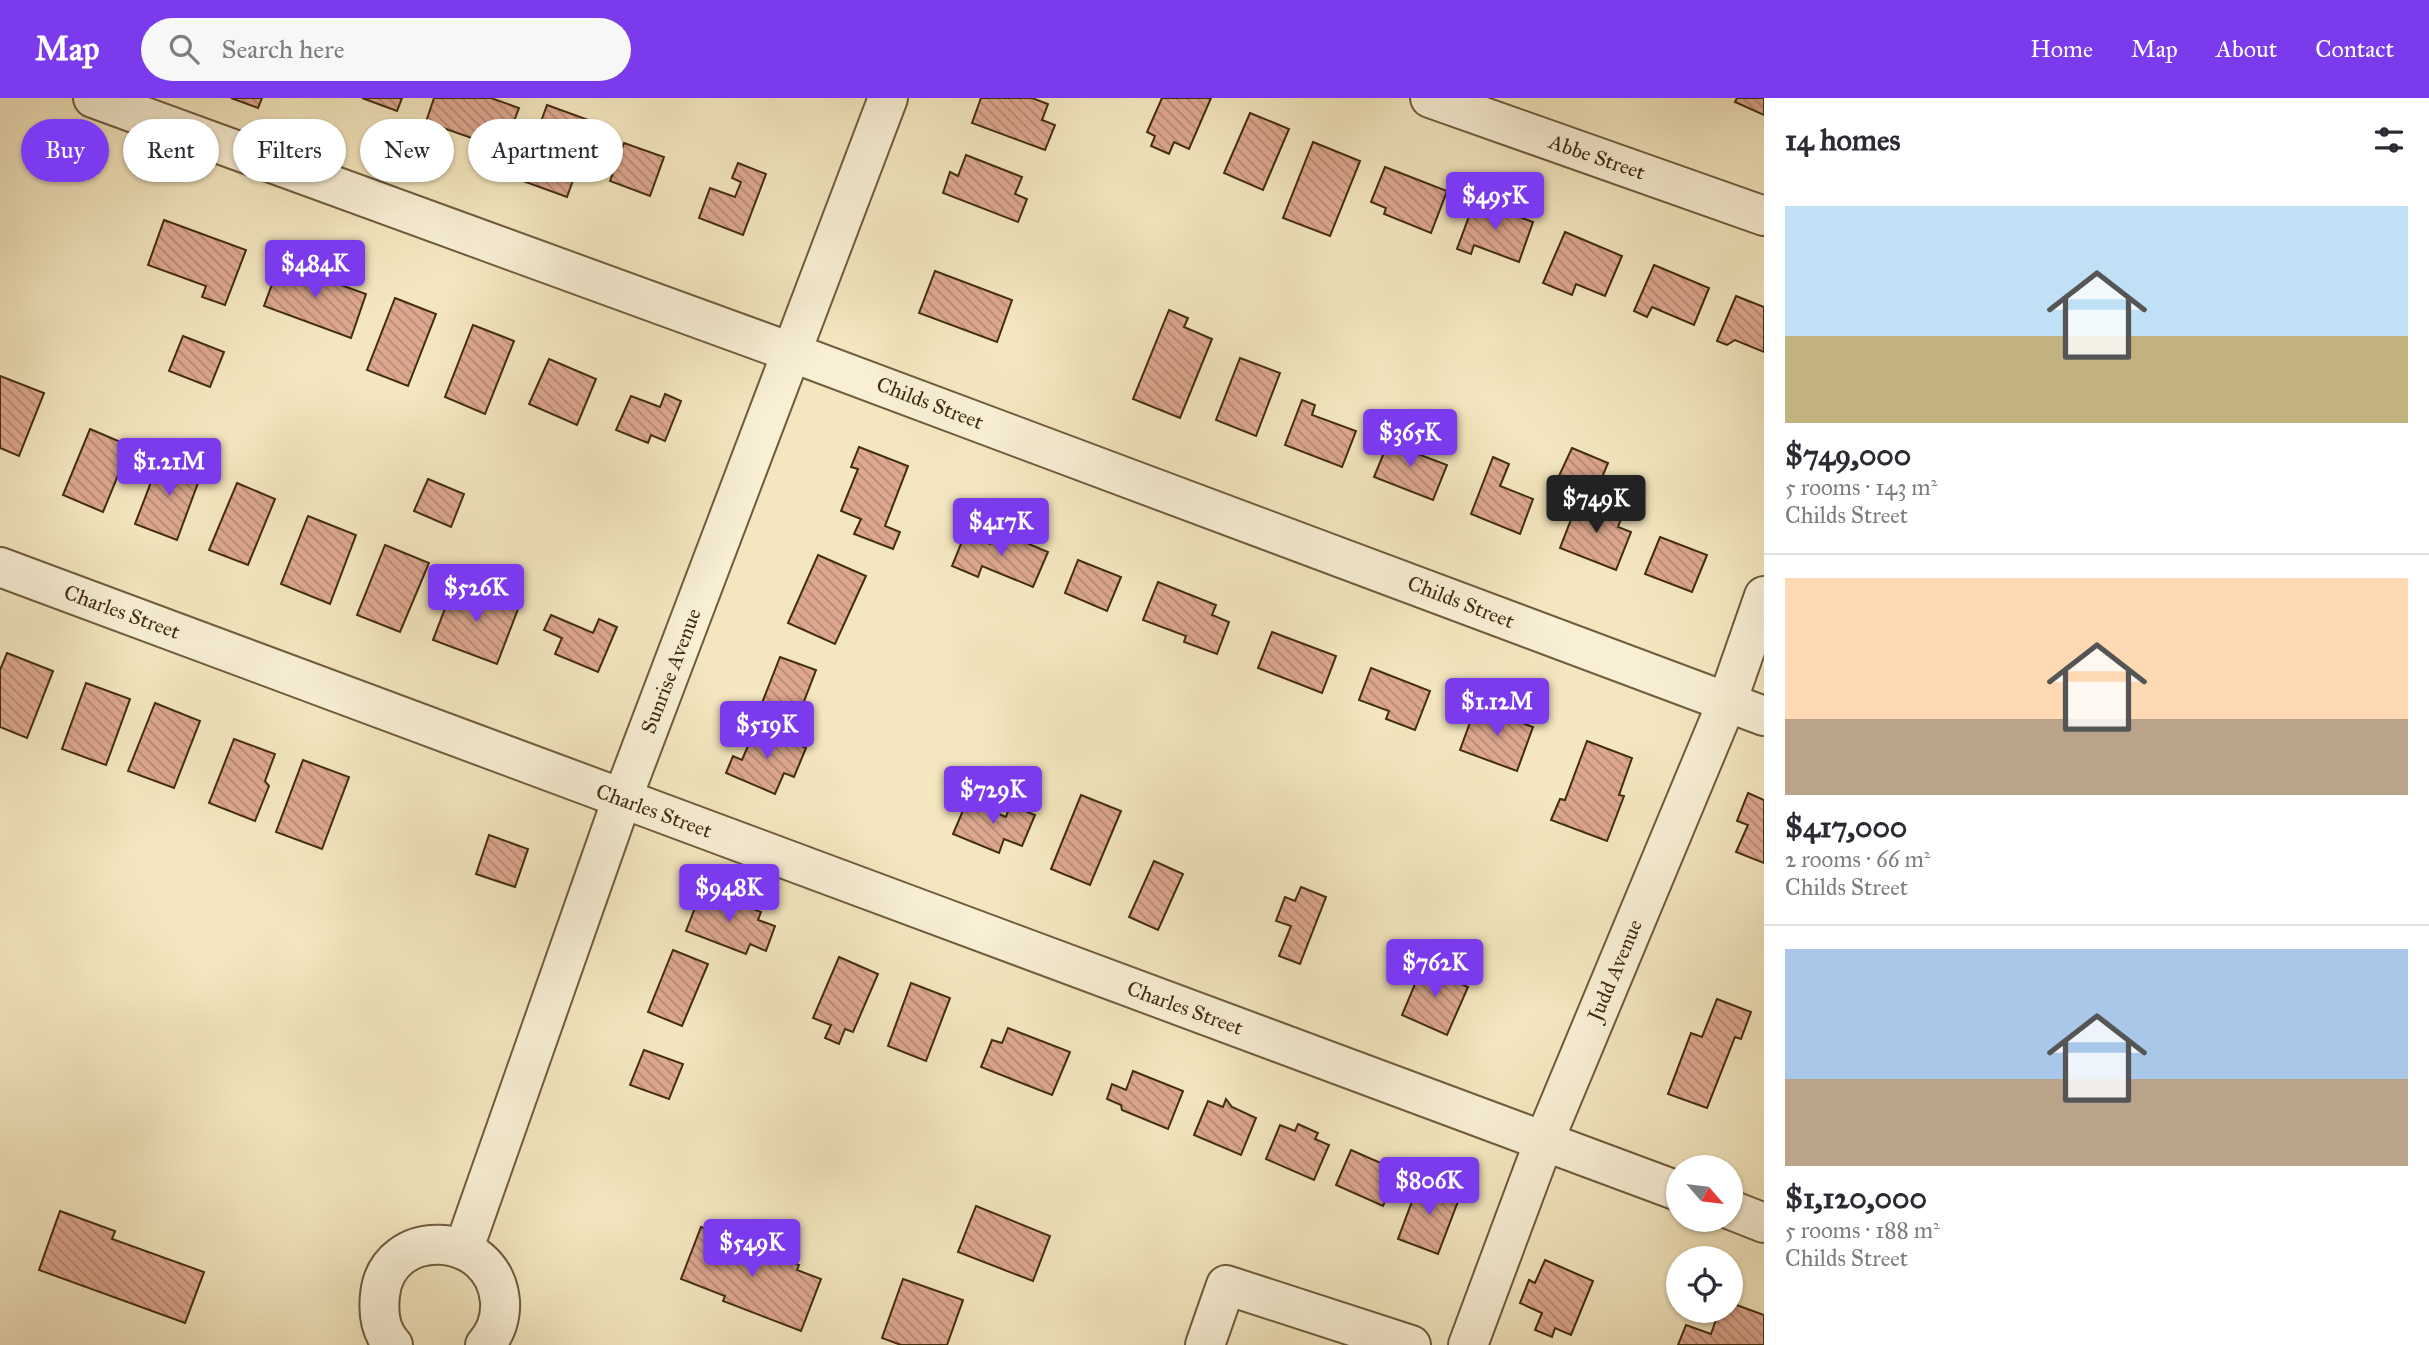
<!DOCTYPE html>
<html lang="en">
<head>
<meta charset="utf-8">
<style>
  body { margin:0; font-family:"IM FELL Great Primer",serif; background:#f7f7f7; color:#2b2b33; height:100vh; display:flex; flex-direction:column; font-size:26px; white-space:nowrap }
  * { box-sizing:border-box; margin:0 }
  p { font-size:23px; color:#7c7c81 }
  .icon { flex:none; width:38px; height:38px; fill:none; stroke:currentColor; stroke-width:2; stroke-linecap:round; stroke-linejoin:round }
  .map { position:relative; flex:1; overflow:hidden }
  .panel { display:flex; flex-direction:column; background:#fff; width:665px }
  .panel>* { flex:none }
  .hud { position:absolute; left:21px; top:21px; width:665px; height:63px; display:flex; gap:14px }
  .needle { width:46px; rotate:118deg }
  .tools { position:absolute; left:1666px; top:1057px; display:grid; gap:14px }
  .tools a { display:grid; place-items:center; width:77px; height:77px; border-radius:50%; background:#fff; box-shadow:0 2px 5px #0004; font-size:35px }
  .price { position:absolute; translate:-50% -60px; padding:0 16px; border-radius:7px; background:#7c3aed; color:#fff; font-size:23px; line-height:46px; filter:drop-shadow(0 2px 4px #0008) }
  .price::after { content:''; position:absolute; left:50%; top:42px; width:21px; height:16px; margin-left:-10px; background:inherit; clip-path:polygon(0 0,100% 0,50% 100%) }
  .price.on { background:#222; color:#fff }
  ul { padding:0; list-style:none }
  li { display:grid; align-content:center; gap:14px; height:371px; padding:0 21px }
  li+li { border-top:2px solid #e1e1e2 }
  li span { display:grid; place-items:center; height:217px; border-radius:0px; color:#555 }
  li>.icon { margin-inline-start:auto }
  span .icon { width:126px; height:126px; fill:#fffc; stroke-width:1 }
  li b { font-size:30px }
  h2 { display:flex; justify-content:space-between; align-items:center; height:84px; padding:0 21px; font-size:30px }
  .tag { padding:0 24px; border-radius:32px; background:#fff; box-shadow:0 2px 5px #0004; font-size:24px; line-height:63px }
  .tag.on { background:#7c3aed; color:#fff }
  header { display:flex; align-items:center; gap:42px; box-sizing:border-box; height:98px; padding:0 35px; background:#7c3aed; color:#fff }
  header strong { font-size:33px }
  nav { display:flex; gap:38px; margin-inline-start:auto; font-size:24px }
  .search { width:490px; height:63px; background:#f7f7f7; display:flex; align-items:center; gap:18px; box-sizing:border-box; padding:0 24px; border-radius:38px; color:#7c7c81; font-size:26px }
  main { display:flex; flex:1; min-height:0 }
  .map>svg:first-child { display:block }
  .building { fill:url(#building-back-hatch); stroke:#432d10; stroke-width:2 }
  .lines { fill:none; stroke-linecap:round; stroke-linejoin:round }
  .minor-casing { stroke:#6f5c3c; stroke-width:42 }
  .minor { stroke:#f8efd5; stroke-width:38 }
  .labels { text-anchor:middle; stroke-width:6; stroke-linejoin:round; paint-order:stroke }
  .street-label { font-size:21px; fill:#432d10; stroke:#f8efd5 }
</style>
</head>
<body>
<header>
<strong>Map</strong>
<div class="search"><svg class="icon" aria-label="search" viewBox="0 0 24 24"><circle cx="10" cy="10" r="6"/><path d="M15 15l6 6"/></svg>Search here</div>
<nav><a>Home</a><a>Map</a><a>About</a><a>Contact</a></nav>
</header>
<main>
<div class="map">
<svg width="1764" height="1247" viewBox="0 0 1764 1247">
  <defs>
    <pattern id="building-back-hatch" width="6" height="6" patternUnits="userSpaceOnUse" patternTransform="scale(1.75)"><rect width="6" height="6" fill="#dea890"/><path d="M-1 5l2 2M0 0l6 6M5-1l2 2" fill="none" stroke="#b68974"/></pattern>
  </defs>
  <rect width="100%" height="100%" fill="#f4e7bf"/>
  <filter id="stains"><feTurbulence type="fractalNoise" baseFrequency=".00286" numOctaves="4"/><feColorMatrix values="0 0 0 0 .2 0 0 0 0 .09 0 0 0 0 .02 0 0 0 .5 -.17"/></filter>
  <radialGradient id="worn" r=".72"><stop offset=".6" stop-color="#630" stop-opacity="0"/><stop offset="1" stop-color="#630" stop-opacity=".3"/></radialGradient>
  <g class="building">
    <polygon points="231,0 262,0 258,10"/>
    <polygon points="362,0 402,0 397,13"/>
    <polygon points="434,0 491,0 519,10 507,41 484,33 480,43 426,24"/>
    <polygon points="981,0 1032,0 1048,6 1042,22 1055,27 1045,52 972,25"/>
    <polygon points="1162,0 1211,0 1189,51 1174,44 1169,56 1151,48 1155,38 1147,34"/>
    <polygon points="1737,0 1764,0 1764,17 1735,4"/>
    <polygon points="547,7 594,24 567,99 520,82"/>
    <polygon points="1250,15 1289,31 1263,92 1224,75"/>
    <polygon points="1313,44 1360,63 1330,138 1283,120"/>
    <polygon points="624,45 664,59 650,98 610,83"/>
    <polygon points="966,57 1022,79 1015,96 1027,101 1018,124 943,95 950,74 958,78"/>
    <polygon points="738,65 766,76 743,137 699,120 710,90 735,99 741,84 732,80"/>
    <polygon points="1385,69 1447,93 1431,135 1384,116 1386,110 1371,104"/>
    <polygon points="1475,102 1533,124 1519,164 1474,147 1471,156 1457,151"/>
    <polygon points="164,122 246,152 225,207 202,199 206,188 148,167"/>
    <polygon points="1565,134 1622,158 1605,198 1576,186 1572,197 1543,185"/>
    <polygon points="280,165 366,196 351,240 264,208"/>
    <polygon points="1654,167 1709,190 1694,227 1652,209 1647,219 1634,213"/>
    <polygon points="935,173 1012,202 997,244 919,215"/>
    <polygon points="1736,198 1764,209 1764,254 1735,242 1727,247 1717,243"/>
    <polygon points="395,200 436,216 408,288 367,272"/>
    <polygon points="1169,212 1188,220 1184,229 1212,241 1180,320 1133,301"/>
    <polygon points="473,227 514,243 485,316 445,299"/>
    <polygon points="183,238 224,254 210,289 169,273"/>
    <polygon points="1240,260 1280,275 1256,338 1216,322"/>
    <polygon points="549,261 596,281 577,327 529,306"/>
    <polygon points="0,278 44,295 19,358 0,350"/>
    <polygon points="665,296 681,303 665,343 651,337 648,345 616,332 631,298 660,309"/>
    <polygon points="1302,302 1315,307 1312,317 1356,333 1342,369 1285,347"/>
    <polygon points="90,331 130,348 103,414 63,397"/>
    <polygon points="1392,335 1406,340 1402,350 1447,367 1433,402 1374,379"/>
    <polygon points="859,349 908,368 885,428 900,434 893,451 854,436 861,421 841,413 858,371 851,369"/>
    <polygon points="1572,350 1608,365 1595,396 1558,380"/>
    <polygon points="161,358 202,374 177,442 135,426"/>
    <polygon points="1493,359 1509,366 1500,388 1533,401 1520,436 1471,416"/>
    <polygon points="428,381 464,396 451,429 414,413"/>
    <polygon points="237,385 275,401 248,467 209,452"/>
    <polygon points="1579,401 1622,418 1618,429 1631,434 1616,472 1560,450"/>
    <polygon points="308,418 356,437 330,506 281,486"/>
    <polygon points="996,432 1048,454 1033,489 982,468 978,479 952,468 965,436 990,446"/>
    <polygon points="1660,439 1707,457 1692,494 1645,476"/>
    <polygon points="385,447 429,465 400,534 357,517"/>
    <polygon points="818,457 866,478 835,546 788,525"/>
    <polygon points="1078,462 1121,479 1107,513 1065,495"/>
    <polygon points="1158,484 1216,507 1212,517 1229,524 1217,556 1184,544 1186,538 1143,522"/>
    <polygon points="454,487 518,511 497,566 433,542"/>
    <polygon points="551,517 593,535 599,521 617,529 598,574 555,556 562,540 544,532"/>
    <polygon points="1272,534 1336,558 1322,595 1258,570"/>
    <polygon points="7,555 53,573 27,640 0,629 0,572"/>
    <polygon points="780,559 816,572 796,624 760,610"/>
    <polygon points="1371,570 1430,593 1415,632 1386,621 1389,613 1359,602"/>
    <polygon points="86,585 130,601 106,667 62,651"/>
    <polygon points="155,605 200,623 174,690 128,673"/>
    <polygon points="1476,608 1533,629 1517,673 1460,652"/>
    <polygon points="756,629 806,650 794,679 784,675 775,696 726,675 733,658 742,662"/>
    <polygon points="234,641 275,656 265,683 269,688 255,723 209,705"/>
    <polygon points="1587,643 1632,660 1619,697 1624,698 1607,743 1551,722 1560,701 1565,702"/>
    <polygon points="303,662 349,679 322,751 276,734"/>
    <polygon points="1748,695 1764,702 1764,765 1736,754 1748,727 1737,723"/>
    <polygon points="1081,697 1121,713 1090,787 1051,771"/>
    <polygon points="967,703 1006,719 1010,707 1035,717 1022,748 1004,741 999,755 953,736"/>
    <polygon points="489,737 528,751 515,789 476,776"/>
    <polygon points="1154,763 1183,776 1158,832 1129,819"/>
    <polygon points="1301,789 1326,799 1300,866 1279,858 1291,828 1276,823 1285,799 1295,803"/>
    <polygon points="702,792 761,814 758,822 775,828 766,853 750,846 746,856 686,833"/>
    <polygon points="673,852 708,866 682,928 648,914"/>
    <polygon points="839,859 878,876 853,934 845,931 839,946 825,940 831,927 813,920"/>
    <polygon points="1425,862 1445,871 1443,878 1468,889 1447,937 1402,917"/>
    <polygon points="911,885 950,900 926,963 888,948"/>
    <polygon points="1717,901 1751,914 1741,941 1735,939 1707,1010 1668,996 1691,935 1702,939"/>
    <polygon points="1008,930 1070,954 1052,997 981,969 992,942 1002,945"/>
    <polygon points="644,952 683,966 669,1001 630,987"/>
    <polygon points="1133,973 1183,993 1168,1031 1122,1012 1121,1007 1107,1001 1112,986 1126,992"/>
    <polygon points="1226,1001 1232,1009 1256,1020 1241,1057 1194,1037 1208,1003 1223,1009"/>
    <polygon points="1298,1026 1318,1035 1315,1041 1329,1047 1314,1082 1266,1061 1280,1027 1295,1033"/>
    <polygon points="1351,1052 1399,1073 1383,1108 1336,1087"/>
    <polygon points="1420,1082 1460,1098 1438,1156 1398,1141"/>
    <polygon points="976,1108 1050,1138 1033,1183 958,1154"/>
    <polygon points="60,1113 115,1133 112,1141 204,1174 185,1225 39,1172"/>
    <polygon points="701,1129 799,1167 797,1172 821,1181 801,1233 723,1203 725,1198 681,1181"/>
    <polygon points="1545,1162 1593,1183 1571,1237 1555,1230 1552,1239 1535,1232 1542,1215 1520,1205 1529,1182 1535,1185"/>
    <polygon points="903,1181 963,1202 947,1247 901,1247 882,1240"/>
    <polygon points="1731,1205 1764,1217 1764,1247 1678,1247 1686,1227 1711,1236 1719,1213 1731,1213"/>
  </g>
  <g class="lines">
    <g class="minor-casing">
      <g id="minor">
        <polyline points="93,0 793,255 1764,618"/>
        <polyline points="1430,0 1764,118"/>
        <polyline points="0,469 1678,1093"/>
        <polyline points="1731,1112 1764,1125"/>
        <polyline points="464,1150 622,701 888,0"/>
        <path d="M393,1247C380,1233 378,1216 380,1197C387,1127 493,1131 500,1203C501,1219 496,1235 485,1247"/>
        <polyline points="1205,1247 1226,1187 1411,1247"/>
        <polyline points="1468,1247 1544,1043 1727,604 1764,498"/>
      </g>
    </g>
    <use href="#minor" class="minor"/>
  </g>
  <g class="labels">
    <g class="street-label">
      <text transform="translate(1597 59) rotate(19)" y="7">Abbe Street</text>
      <text transform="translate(930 305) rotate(21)" y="7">Childs Street</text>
      <text transform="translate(1461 504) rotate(21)" y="7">Childs Street</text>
      <text transform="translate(122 514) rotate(20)" y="7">Charles Street</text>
      <text transform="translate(671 573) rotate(-69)" y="7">Sunrise Avenue</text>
      <text transform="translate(654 713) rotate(20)" y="7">Charles Street</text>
      <text transform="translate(1615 872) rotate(-67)" y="7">Judd Avenue</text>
      <text transform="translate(1185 910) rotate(20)" y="7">Charles Street</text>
    </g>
  </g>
  <rect width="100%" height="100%" filter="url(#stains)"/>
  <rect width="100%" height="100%" fill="url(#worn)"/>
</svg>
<div class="tools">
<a><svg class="needle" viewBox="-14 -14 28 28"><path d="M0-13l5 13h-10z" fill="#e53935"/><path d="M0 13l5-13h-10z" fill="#7c7c81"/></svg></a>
<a><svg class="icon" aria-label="locate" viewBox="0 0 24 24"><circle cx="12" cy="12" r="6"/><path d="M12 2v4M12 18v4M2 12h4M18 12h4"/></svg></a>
</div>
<b class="price" style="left:1495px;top:134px">$495K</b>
<b class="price" style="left:315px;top:202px">$484K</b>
<b class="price" style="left:1410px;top:371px">$365K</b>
<b class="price" style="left:169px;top:400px">$1.21M</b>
<b class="price on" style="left:1596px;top:437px">$749K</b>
<b class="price" style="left:1001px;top:460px">$417K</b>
<b class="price" style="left:476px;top:526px">$526K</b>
<b class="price" style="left:1497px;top:640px">$1.12M</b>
<b class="price" style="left:767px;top:663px">$519K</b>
<b class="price" style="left:993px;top:728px">$729K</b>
<b class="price" style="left:729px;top:826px">$948K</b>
<b class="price" style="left:1435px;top:901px">$762K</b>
<b class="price" style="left:1429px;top:1119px">$806K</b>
<b class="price" style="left:752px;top:1181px">$549K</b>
<div class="hud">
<a class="tag on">Buy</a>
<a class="tag">Rent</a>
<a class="tag">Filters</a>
<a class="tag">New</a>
<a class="tag">Apartment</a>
</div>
</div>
<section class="panel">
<h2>14 homes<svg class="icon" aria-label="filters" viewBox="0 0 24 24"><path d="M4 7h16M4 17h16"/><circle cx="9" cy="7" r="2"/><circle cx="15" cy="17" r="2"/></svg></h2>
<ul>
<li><span style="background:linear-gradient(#bfe0f5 60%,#c2b280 0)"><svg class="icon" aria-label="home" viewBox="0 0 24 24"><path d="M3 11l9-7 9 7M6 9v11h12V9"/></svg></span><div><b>$749,000</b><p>5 rooms · 143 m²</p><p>Childs Street</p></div></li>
<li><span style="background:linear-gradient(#ffd9b3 65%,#b9a48a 0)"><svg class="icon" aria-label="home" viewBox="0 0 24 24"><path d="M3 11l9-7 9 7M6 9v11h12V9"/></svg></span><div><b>$417,000</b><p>2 rooms · 66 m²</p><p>Childs Street</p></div></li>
<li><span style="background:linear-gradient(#a9c7e8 60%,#b9a48a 0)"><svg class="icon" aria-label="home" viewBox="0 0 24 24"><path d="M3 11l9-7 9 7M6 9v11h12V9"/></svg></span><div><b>$1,120,000</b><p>5 rooms · 188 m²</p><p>Childs Street</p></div></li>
</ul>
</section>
</main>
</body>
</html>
